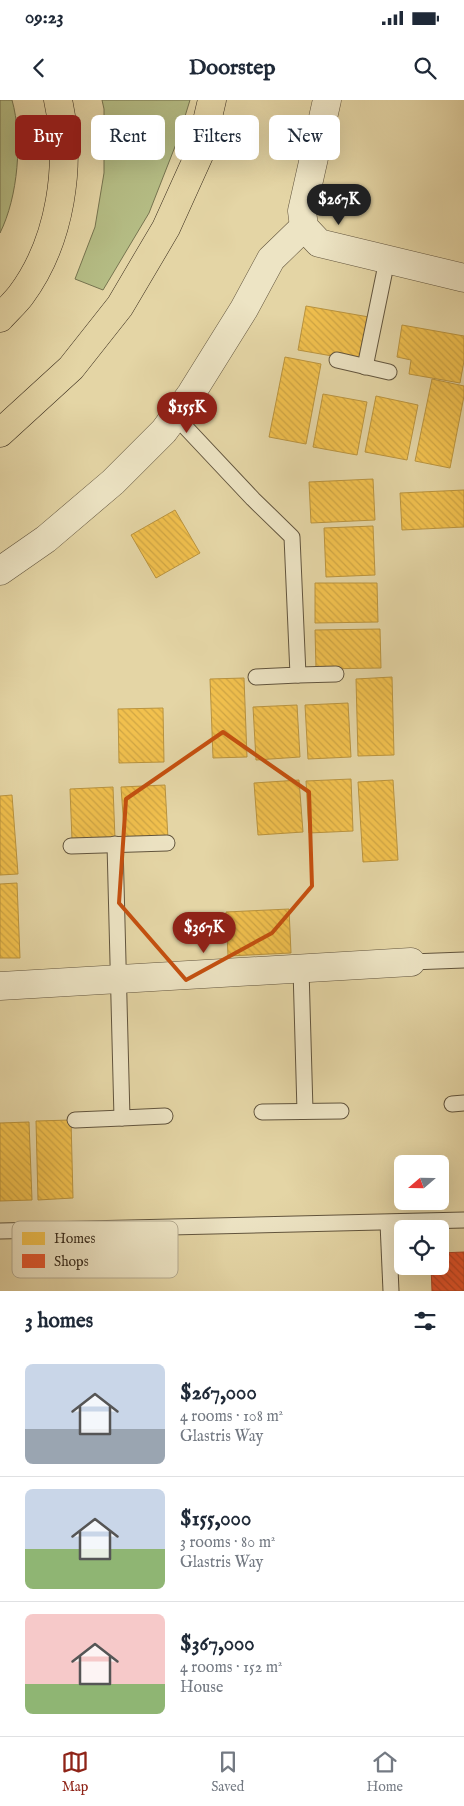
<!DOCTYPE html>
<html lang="en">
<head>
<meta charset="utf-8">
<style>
  body { margin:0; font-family:"IM FELL English",serif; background:#f6f6f7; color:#1f2937; height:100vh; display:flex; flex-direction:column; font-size:19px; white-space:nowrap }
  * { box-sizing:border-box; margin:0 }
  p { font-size:16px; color:#747a83 }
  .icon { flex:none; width:28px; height:28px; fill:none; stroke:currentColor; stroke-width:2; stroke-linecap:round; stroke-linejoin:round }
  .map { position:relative; height:1191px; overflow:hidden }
  .details { display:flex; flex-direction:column; background:#fff; flex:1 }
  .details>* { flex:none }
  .top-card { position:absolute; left:15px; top:15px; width:435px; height:45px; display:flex; gap:10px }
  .needle { width:32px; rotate:250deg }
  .buttons { position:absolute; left:394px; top:1055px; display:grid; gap:10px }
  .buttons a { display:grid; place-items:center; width:55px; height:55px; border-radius:8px; background:#fff; box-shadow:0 5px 20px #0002; font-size:25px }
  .price { position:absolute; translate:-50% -42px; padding:0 11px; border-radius:18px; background:#8f2418; color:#fff; font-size:16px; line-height:32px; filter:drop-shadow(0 1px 2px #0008) }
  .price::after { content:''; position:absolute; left:50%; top:30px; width:15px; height:11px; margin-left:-8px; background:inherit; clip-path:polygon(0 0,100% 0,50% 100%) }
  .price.active { background:#222; color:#fff }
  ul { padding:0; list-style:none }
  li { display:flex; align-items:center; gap:15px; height:125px; padding:0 25px }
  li+li { border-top:1px solid #e0e1e3 }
  li span { display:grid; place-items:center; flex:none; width:140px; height:100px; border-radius:8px; color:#555 }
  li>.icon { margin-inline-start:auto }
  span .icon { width:60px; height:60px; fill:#fffc; stroke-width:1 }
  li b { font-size:21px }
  h2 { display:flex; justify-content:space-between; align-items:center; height:60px; padding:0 25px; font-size:21px }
  .chip { padding:0 18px; border-radius:8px; background:#fff; box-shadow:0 5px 20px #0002; font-size:18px; line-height:45px }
  .chip.active { background:#8f2418; color:#fff }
  .status { display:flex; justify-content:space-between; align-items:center; height:35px; padding:0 25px; background:#fff; direction:ltr }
  .status svg { height:14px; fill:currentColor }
  header { display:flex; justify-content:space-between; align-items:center; height:65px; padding:0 25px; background:#fff; font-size:22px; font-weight:700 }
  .dock { display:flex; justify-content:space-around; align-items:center; height:70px; border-top:1px solid #e0e1e3; background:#fff; font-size:14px; color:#747a83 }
  .dock a { display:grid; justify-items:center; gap:2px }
  .dock .active { color:#8f2418 }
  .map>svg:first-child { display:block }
  .green { fill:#b5bd85; stroke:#767450 }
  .homes { fill:url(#homes-back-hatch); stroke:#ba943f }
  .shops { fill:url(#shops-back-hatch); stroke:#b04a28 }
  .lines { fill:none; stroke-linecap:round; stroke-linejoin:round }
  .service-casing { stroke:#62553e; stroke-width:17 }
  .minor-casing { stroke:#62553e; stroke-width:29 }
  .motorway-casing { stroke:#372a1b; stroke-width:29 }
  .service { stroke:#ede4c4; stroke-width:15 }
  .minor { stroke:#ede4c4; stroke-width:28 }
  .motorway { stroke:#e4d5a5; stroke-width:28 }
  .marked { fill:none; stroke:#c5500f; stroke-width:4; stroke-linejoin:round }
  .key { fill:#ede4c4; stroke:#b6ac91; stroke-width:1 }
  .key-label { font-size:14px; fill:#372a1b }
</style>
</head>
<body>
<div class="status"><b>09:23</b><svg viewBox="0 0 49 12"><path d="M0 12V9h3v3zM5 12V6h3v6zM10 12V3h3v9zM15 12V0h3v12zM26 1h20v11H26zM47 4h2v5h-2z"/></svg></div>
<header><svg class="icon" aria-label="back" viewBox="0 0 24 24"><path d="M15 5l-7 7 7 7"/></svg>Doorstep<svg class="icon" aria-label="search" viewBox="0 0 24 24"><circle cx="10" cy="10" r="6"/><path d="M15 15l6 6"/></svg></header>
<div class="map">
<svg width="464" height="1191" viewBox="0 0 464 1191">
  <defs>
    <pattern id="homes-back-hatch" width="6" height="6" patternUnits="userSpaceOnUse" patternTransform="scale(1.25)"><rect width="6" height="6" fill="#f2c14e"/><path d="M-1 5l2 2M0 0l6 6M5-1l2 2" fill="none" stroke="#d0a644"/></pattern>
    <pattern id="shops-back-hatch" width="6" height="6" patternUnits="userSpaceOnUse" patternTransform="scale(1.25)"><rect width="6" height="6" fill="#e4572e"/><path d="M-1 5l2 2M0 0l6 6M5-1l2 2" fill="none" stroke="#ba4826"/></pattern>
  </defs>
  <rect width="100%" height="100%" fill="#e4d5a5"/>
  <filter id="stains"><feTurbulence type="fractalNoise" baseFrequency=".004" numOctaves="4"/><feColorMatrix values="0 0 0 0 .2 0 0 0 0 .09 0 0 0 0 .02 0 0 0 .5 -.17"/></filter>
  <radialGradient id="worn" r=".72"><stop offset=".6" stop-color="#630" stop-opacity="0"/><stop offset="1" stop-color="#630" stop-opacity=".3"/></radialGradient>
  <g class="green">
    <path d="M0,0H12C23,39 18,97 0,133Z"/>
    <polygon points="102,0 190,0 178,39 149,113 103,190 75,179 95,127 104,73 104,9"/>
  </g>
  <g class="homes">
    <polygon points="306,206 369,217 361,261 298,250"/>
    <polygon points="402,225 464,236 464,261 460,283 409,274 411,260 397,257"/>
    <polygon points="285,257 321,264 306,344 269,337"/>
    <polygon points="432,279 464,286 464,296 450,368 415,361"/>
    <polygon points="323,294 367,302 357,355 313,347"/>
    <polygon points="376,296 418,305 407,360 365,352"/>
    <polygon points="373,379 375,420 311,423 309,382"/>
    <polygon points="464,390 464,427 402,430 400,393"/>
    <polygon points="175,410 200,453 156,478 131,435"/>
    <polygon points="373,426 375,475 326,477 324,428"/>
    <polygon points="315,483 377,483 378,522 315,523"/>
    <polygon points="380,529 381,568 316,569 315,530"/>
    <polygon points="392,577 394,655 358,656 356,579"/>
    <polygon points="244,578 247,657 213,658 210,579"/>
    <polygon points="348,603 351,657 308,659 305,605"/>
    <polygon points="297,605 300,657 256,660 253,607"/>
    <polygon points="163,608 164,662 119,663 118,609"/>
    <polygon points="351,679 353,731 309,733 306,681"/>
    <polygon points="299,680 303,732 258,735 254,683"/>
    <polygon points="393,680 398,760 363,762 358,682"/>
    <polygon points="165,685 168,739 125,742 121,687"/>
    <polygon points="113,687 115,739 72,740 70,689"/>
    <polygon points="12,695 18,774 0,775 0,696"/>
    <polygon points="17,783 20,858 0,858 0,784"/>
    <polygon points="289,809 291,853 228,856 226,812"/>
    <polygon points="71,1020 73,1098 38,1100 36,1021"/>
    <polygon points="29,1022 32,1100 0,1101 0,1023"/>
  </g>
  <polygon class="shops" points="464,1152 464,1191 432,1191 431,1166 440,1166 440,1153"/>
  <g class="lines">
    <g class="service-casing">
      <g id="service">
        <polyline points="337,260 389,272"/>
        <polyline points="365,267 387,160"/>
        <polyline points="175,316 253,399 292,437 298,575 256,577"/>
        <polyline points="298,575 336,574"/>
        <polyline points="115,744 122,1018 165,1016"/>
        <polyline points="71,746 167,743"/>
        <polyline points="411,862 464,860"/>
        <polyline points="301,869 305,1011"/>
        <polyline points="452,1004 464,1003"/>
        <polyline points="262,1012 341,1011"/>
        <polyline points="75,1020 122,1018"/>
        <polyline points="388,1123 391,1191"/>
        <polyline points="0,1131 464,1120"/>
      </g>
    </g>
    <g class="minor-casing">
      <g id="minor">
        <polyline points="327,0 302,111 304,127 319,143 464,178"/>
        <polyline points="0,471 46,439 113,382 164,331 191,294 244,209 271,159 304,127"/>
        <polyline points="0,886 411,862"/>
      </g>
    </g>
    <g class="motorway-casing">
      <g id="motorway">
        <path d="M0,218C7,210 15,203 21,195C61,141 72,64 58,0"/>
        <polyline points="0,333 71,268 120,206 166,128 199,55 212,0"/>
      </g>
    </g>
    <use href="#service" class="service"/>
    <use href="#minor" class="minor"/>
    <use href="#motorway" class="motorway"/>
  </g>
  <path class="marked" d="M223,632L309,692L312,786L272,833L186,880L119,803L126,699Z"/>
  <rect x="12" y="1121" width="166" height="57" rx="8" class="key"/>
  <rect x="22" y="1132" width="23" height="13" fill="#f2c14e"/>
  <rect x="22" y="1154" width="23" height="14" fill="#e4572e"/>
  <g class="key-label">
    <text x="54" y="1143">Homes</text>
    <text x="54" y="1166">Shops</text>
  </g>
  <rect width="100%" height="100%" filter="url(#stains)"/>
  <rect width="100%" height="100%" fill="url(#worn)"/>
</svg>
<div class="buttons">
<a><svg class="needle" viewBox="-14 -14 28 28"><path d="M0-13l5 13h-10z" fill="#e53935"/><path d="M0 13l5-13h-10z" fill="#747a83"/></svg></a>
<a><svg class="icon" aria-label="locate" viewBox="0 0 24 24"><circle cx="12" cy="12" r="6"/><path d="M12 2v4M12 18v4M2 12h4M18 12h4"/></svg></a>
</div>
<b class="price active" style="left:339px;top:126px">$267K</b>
<b class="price" style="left:187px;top:334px">$155K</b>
<b class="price" style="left:204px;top:854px">$367K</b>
<div class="top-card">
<a class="chip active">Buy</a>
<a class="chip">Rent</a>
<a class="chip">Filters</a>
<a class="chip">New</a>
</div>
</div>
<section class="details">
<h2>3 homes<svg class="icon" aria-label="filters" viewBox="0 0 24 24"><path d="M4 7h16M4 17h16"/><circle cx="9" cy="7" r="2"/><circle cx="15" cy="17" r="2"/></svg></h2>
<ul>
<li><span style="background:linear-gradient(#c9d6e8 65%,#9aa5b1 0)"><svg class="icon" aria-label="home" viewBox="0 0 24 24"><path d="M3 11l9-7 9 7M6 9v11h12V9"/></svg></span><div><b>$267,000</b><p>4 rooms · 108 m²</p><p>Glastris Way</p></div></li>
<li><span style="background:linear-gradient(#c9d6e8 60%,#8fb573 0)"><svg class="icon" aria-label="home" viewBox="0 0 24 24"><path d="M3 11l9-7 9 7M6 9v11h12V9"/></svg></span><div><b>$155,000</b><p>3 rooms · 80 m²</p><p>Glastris Way</p></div></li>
<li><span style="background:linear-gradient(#f6c9c9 70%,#8fb573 0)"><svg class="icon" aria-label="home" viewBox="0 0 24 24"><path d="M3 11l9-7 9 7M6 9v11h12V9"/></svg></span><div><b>$367,000</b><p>4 rooms · 152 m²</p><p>House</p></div></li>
</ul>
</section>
<nav class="dock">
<a class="active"><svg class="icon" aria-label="map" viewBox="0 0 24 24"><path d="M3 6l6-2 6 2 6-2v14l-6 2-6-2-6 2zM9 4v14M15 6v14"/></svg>Map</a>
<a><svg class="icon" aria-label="saved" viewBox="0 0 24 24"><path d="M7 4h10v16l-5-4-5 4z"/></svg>Saved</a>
<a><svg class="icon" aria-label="home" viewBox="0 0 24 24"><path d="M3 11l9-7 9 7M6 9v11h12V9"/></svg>Home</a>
</nav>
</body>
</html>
